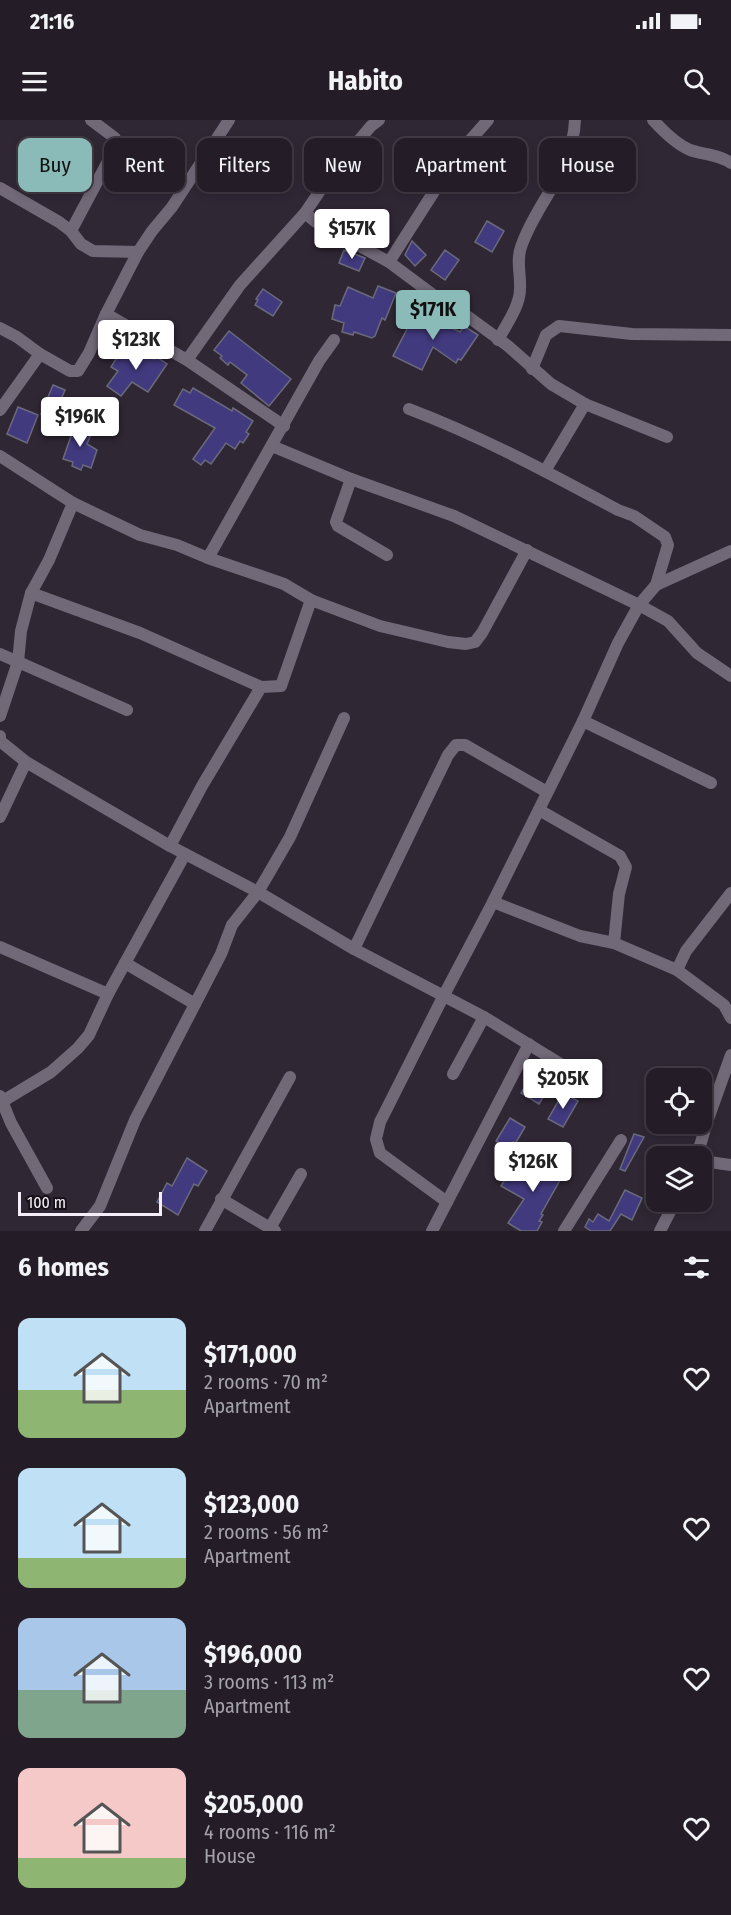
<!DOCTYPE html>
<html lang="en">
<head>
<meta charset="utf-8">
<style>
  body { margin:0; font-family:"Fira Sans Condensed",sans-serif; background:#2c2630; color:#f1f3f6; height:100vh; display:flex; flex-direction:column; font-size:22px; white-space:nowrap }
  * { box-sizing:border-box; margin:0 }
  p { font-size:20px; color:#a3a2a8 }
  .icon { flex:none; width:33px; height:33px; fill:none; stroke:currentColor; stroke-width:2; stroke-linecap:round; stroke-linejoin:round }
  .map { position:relative; height:1111px; overflow:hidden }
  .drawer { display:flex; flex-direction:column; background:#241d28; flex:1 }
  .drawer>* { flex:none }
  .guide { position:absolute; left:18px; top:18px; width:696px; height:54px; display:flex; gap:12px }
  .fabs { position:absolute; left:646px; top:948px; display:grid; gap:12px }
  .fabs a { display:grid; place-items:center; width:66px; height:66px; border-radius:12px; background:#241d28; box-shadow:0 3px 9px #0003,0 0 0 2px #413b45; font-size:30px }
  .scale { position:absolute; left:18px; bottom:15px; width:144px; box-sizing:border-box; padding-left:6px; border:3px solid #f3eef7; border-top:0; font-size:16px; line-height:21px; white-space:nowrap; color:#f3eef7; -webkit-text-stroke:4px #161218; paint-order:stroke }
  .price { position:absolute; translate:-50% -51px; padding:0 14px; border-radius:6px; background:#fff; color:#222; font-size:20px; line-height:39px; filter:drop-shadow(0 2px 3px #0008) }
  .price::after { content:''; position:absolute; left:50%; top:36px; width:18px; height:14px; margin-left:-9px; background:inherit; clip-path:polygon(0 0,100% 0,50% 100%) }
  .price.active { background:#8bbbb9; color:#111 }
  ul { padding:0; list-style:none }
  li { display:flex; align-items:center; gap:18px; height:150px; padding:0 18px }
  li span { display:grid; place-items:center; flex:none; width:168px; height:120px; border-radius:12px; color:#555 }
  li>.icon { margin-inline-start:auto }
  span .icon { width:72px; height:72px; fill:#fffc; stroke-width:1 }
  li b { font-size:26px }
  h2 { display:flex; justify-content:space-between; align-items:center; height:72px; padding:0 18px; font-size:26px }
  .chip { padding:0 21px; border-radius:12px; background:#241d28; box-shadow:0 3px 9px #0003,0 0 0 2px #413b45; font-size:21px; line-height:54px }
  .chip.active { background:#8bbbb9; color:#111 }
  .status { display:flex; justify-content:space-between; align-items:center; height:42px; padding:0 30px; background:#241d28; direction:ltr }
  .status svg { height:16px; fill:currentColor }
  header { display:flex; justify-content:space-between; align-items:center; height:78px; padding:0 18px; background:#241d28; font-size:27px; font-weight:700 }
  .map>svg:first-child { display:block }
  .building { fill:#423a7f; stroke:#6a6a7b; stroke-width:1.5 }
  .lines { fill:none; stroke-linecap:round; stroke-linejoin:round }
  .minor { stroke:#716878; stroke-width:12 }
</style>
</head>
<body>
<div class="status"><b>21:16</b><svg viewBox="0 0 49 12"><path d="M0 12V9h3v3zM5 12V6h3v6zM10 12V3h3v9zM15 12V0h3v12zM26 1h20v11H26zM47 4h2v5h-2z"/></svg></div>
<header><svg class="icon" aria-label="menu" viewBox="0 0 24 24"><path d="M4 6h16M4 12h16M4 18h16"/></svg>Habito<svg class="icon" aria-label="search" viewBox="0 0 24 24"><circle cx="10" cy="10" r="6"/><path d="M15 15l6 6"/></svg></header>
<div class="map">
<svg width="731" height="1111" viewBox="0 0 731 1111">
  <rect width="100%" height="100%" fill="#302735"/>
  <g class="building">
    <polygon points="487,101 504,111 492,132 475,122"/>
    <polygon points="412,121 426,135 415,146 405,135"/>
    <polygon points="344,130 365,138 359,151 339,143"/>
    <polygon points="445,130 459,140 445,160 431,150"/>
    <polygon points="378,166 396,173 385,200 382,198 375,216 372,218 354,212 353,215 342,212 344,203 332,199 335,185 340,186 348,167 373,178"/>
    <polygon points="263,169 282,182 273,196 255,185 258,180 256,179"/>
    <polygon points="415,194 422,197 424,194 460,212 464,206 478,215 461,240 458,239 456,243 433,227 422,250 393,236"/>
    <polygon points="229,211 291,259 269,286 241,263 247,255 230,242 228,245 220,238 222,236 214,230"/>
    <polygon points="133,226 154,239 155,236 167,244 148,272 132,262 121,276 107,266 118,251 111,247 121,231 127,234"/>
    <polygon points="53,265 65,270 53,299 41,294"/>
    <polygon points="193,268 232,291 233,288 253,301 246,312 249,314 243,323 240,321 235,329 226,323 211,344 205,340 201,345 193,339 215,308 174,285 183,269 190,273"/>
    <polygon points="18,287 38,295 27,323 7,314"/>
    <polygon points="73,303 93,310 87,324 97,330 91,348 83,345 81,350 72,346 73,342 63,339 71,316 69,315"/>
    <polygon points="535,950 553,961 539,984 521,973"/>
    <polygon points="563,973 578,981 563,1007 548,999"/>
    <polygon points="510,998 525,1007 515,1024 513,1022 509,1029 496,1021"/>
    <polygon points="634,1014 644,1017 625,1051 620,1049"/>
    <polygon points="550,1036 568,1046 541,1094 543,1095 539,1101 542,1102 537,1111 521,1111 508,1103 524,1079 501,1066 504,1061 503,1060 515,1044 537,1059"/>
    <polygon points="187,1038 207,1051 198,1066 194,1064 178,1095 157,1082 167,1063 172,1066"/>
    <polygon points="625,1070 642,1078 632,1100 621,1094 610,1111 591,1111 585,1107 589,1099 593,1102 598,1094 609,1101"/>
  </g>
  <g class="lines">
    <g class="minor">
      <path d="M653,0C663,11 676,24 690,30C704,35 718,34 731,43"/>
      <polyline points="0,68 59,102 71,111 81,124 93,131 138,132"/>
      <polyline points="305,93 316,102 389,142 432,174 463,193 508,226 551,264 585,284 667,317"/>
      <polyline points="71,111 115,28 115,18 91,0"/>
      <polyline points="389,142 458,34 488,0"/>
      <polyline points="106,194 187,240 284,306"/>
      <polyline points="0,208 17,217 40,234"/>
      <path d="M498,220C506,205 520,186 520,169C521,155 516,141 521,127C536,82 573,52 575,0"/>
      <polyline points="187,240 240,165 305,93 334,50 371,6 379,0"/>
      <polyline points="532,249 546,215 559,206 632,214 731,215"/>
      <path d="M409,289C483,317 549,353 618,390L634,396L665,417L668,425L656,465L639,485L618,523L583,601L493,782L444,875L380,1002L376,1019L380,1033L447,1082"/>
      <polyline points="0,290 40,234 70,251 78,251 89,233 106,194 138,132 152,111 172,87 229,0"/>
      <polyline points="272,326 351,359 454,396 639,485 668,501 697,533 731,556"/>
      <polyline points="0,336 73,383 49,440 31,473 21,511 18,542 0,596"/>
      <polyline points="545,351 585,284"/>
      <polyline points="351,359 336,402 338,406 387,435"/>
      <polyline points="73,383 140,415 177,425 208,438 261,456 284,464 311,480 380,506 448,522 466,524 475,522 482,513 527,430"/>
      <polyline points="208,438 319,241 334,220"/>
      <polyline points="656,465 731,431"/>
      <polyline points="31,473 140,513 261,567"/>
      <polyline points="0,534 127,590"/>
      <polyline points="583,601 711,663"/>
      <polyline points="0,616 0,621 26,642 170,726 258,772 354,829 484,897 564,946"/>
      <polyline points="539,690 620,736 626,747 619,774 614,823"/>
      <polyline points="0,697 26,642"/>
      <polyline points="170,726 202,666 261,567 281,566 311,480"/>
      <polyline points="493,782 580,816 614,823 677,850 724,885 731,898"/>
      <polyline points="0,827 108,874"/>
      <polyline points="354,829 448,635 456,625 465,625 547,672"/>
      <polyline points="125,843 195,884"/>
      <polyline points="677,850 686,831 731,773"/>
      <polyline points="453,954 484,897"/>
      <polyline points="0,976 11,1003 47,1068"/>
      <polyline points="3,981 51,952 78,928 89,915 108,874 185,734"/>
      <polyline points="697,1036 707,1002 731,935"/>
      <polyline points="702,1041 731,1045"/>
      <polyline points="221,1079 275,1111"/>
      <polyline points="270,1108 301,1054"/>
      <polyline points="81,1111 100,1086 135,1000 221,834 232,805 258,772 290,717 344,598"/>
      <polyline points="205,1111 290,957"/>
      <polyline points="432,1111 529,924"/>
      <polyline points="564,1111 621,1020"/>
      <polyline points="660,1111 675,1082"/>
    </g>
  </g>
</svg>
<div class="fabs">
<a><svg class="icon" aria-label="locate" viewBox="0 0 24 24"><circle cx="12" cy="12" r="6"/><path d="M12 2v4M12 18v4M2 12h4M18 12h4"/></svg></a>
<a><svg class="icon" aria-label="layers" viewBox="0 0 24 24"><path d="M12 4l9 5-9 5-9-5zM3 14l9 5 9-5"/></svg></a>
</div>
<div class="scale">100 m</div>
<b class="price" style="left:352px;top:140px">$157K</b>
<b class="price active" style="left:433px;top:221px">$171K</b>
<b class="price" style="left:136px;top:251px">$123K</b>
<b class="price" style="left:80px;top:328px">$196K</b>
<b class="price" style="left:563px;top:990px">$205K</b>
<b class="price" style="left:533px;top:1073px">$126K</b>
<div class="guide">
<a class="chip active">Buy</a>
<a class="chip">Rent</a>
<a class="chip">Filters</a>
<a class="chip">New</a>
<a class="chip">Apartment</a>
<a class="chip">House</a>
</div>
</div>
<section class="drawer">
<h2>6 homes<svg class="icon" aria-label="filters" viewBox="0 0 24 24"><path d="M4 7h16M4 17h16"/><circle cx="9" cy="7" r="2"/><circle cx="15" cy="17" r="2"/></svg></h2>
<ul>
<li><span style="background:linear-gradient(#bfe0f5 60%,#8fb573 0)"><svg class="icon" aria-label="home" viewBox="0 0 24 24"><path d="M3 11l9-7 9 7M6 9v11h12V9"/></svg></span><div><b>$171,000</b><p>2 rooms · 70 m²</p><p>Apartment</p></div><svg class="icon" aria-label="heart" viewBox="0 0 24 24"><path d="M12 20l-8-8c-3-5 5-10 8-4 3-6 11-1 8 4z"/></svg></li>
<li><span style="background:linear-gradient(#bfe0f5 75%,#8fb573 0)"><svg class="icon" aria-label="home" viewBox="0 0 24 24"><path d="M3 11l9-7 9 7M6 9v11h12V9"/></svg></span><div><b>$123,000</b><p>2 rooms · 56 m²</p><p>Apartment</p></div><svg class="icon" aria-label="heart" viewBox="0 0 24 24"><path d="M12 20l-8-8c-3-5 5-10 8-4 3-6 11-1 8 4z"/></svg></li>
<li><span style="background:linear-gradient(#a9c7e8 60%,#7fa58c 0)"><svg class="icon" aria-label="home" viewBox="0 0 24 24"><path d="M3 11l9-7 9 7M6 9v11h12V9"/></svg></span><div><b>$196,000</b><p>3 rooms · 113 m²</p><p>Apartment</p></div><svg class="icon" aria-label="heart" viewBox="0 0 24 24"><path d="M12 20l-8-8c-3-5 5-10 8-4 3-6 11-1 8 4z"/></svg></li>
<li><span style="background:linear-gradient(#f6c9c9 75%,#8fb573 0)"><svg class="icon" aria-label="home" viewBox="0 0 24 24"><path d="M3 11l9-7 9 7M6 9v11h12V9"/></svg></span><div><b>$205,000</b><p>4 rooms · 116 m²</p><p>House</p></div><svg class="icon" aria-label="heart" viewBox="0 0 24 24"><path d="M12 20l-8-8c-3-5 5-10 8-4 3-6 11-1 8 4z"/></svg></li>
</ul>
</section>
</body>
</html>
